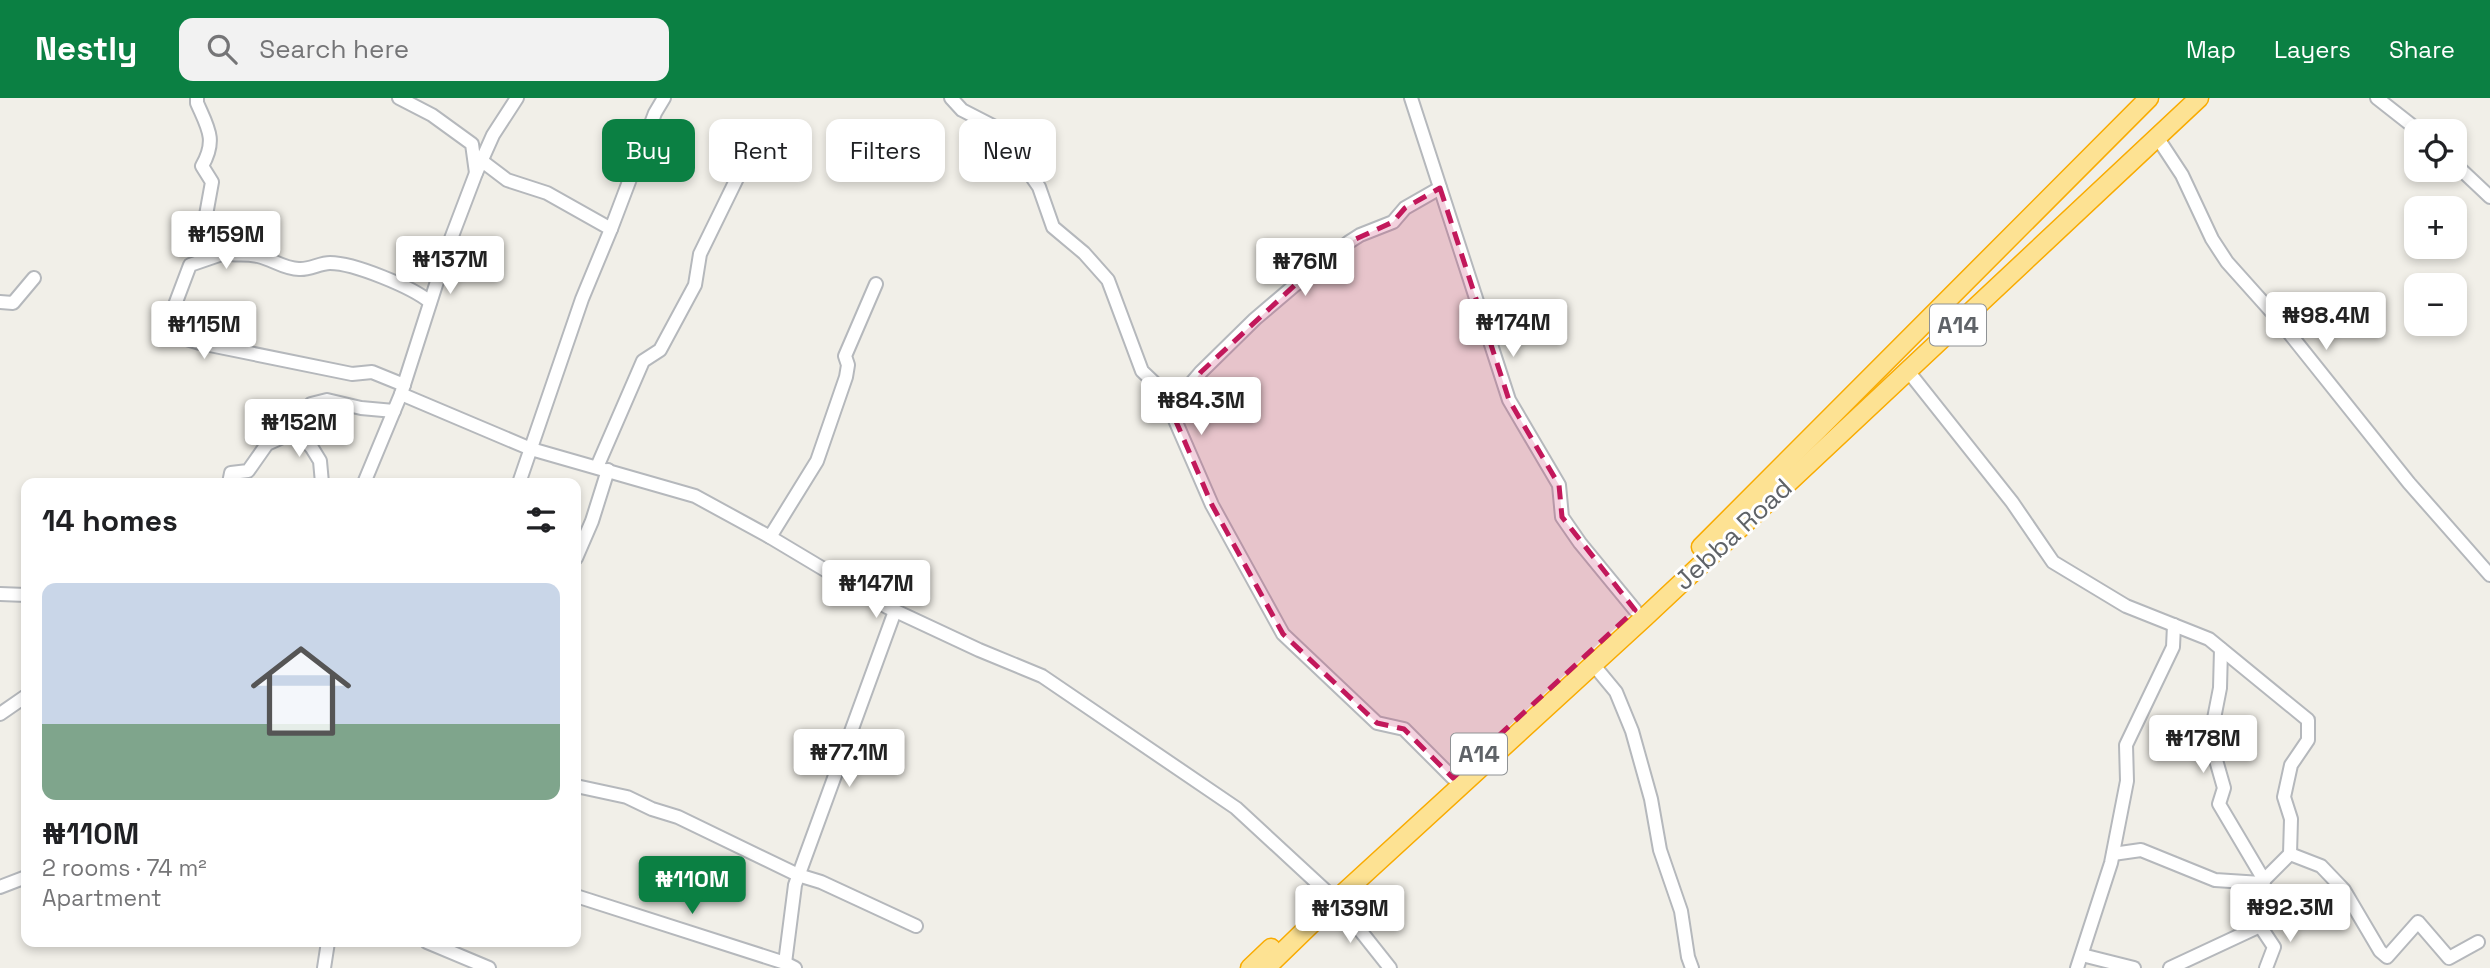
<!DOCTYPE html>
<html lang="en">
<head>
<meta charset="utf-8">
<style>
  body { margin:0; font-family:"Space Grotesk",sans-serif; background:#f2f2f2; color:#202124; height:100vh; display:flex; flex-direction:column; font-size:26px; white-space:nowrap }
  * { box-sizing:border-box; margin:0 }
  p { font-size:23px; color:#757577 }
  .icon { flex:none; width:38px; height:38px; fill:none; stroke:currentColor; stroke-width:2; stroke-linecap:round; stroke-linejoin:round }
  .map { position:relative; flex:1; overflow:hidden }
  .details { position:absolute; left:21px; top:380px; width:560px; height:469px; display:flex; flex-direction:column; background:#fff; border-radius:14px; box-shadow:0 4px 10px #0003 }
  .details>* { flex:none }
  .top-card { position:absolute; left:602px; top:21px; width:665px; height:63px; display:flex; gap:14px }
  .buttons { position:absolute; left:2404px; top:21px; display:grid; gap:14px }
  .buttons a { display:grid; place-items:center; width:63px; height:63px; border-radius:14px; background:#fff; box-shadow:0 4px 10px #0003; font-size:35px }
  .price { position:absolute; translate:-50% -60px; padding:0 16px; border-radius:7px; background:#fff; color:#222; font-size:23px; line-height:46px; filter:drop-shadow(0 2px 4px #0008) }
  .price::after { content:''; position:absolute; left:50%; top:42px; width:21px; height:16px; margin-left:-10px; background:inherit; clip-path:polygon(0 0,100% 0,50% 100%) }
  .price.current { background:#0b8043; color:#fff }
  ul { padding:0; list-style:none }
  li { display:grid; align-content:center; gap:14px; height:371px; padding:0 21px }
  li+li { border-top:2px solid #e0e0e0 }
  li span { display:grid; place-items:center; height:217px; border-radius:14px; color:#555 }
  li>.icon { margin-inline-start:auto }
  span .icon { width:126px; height:126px; fill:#fffc; stroke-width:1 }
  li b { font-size:30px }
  h2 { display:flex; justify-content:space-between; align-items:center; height:84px; padding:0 21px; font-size:30px }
  .pill { padding:0 24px; border-radius:14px; background:#fff; box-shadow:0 4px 10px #0003; font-size:24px; line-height:63px }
  .pill.current { background:#0b8043; color:#fff }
  header { display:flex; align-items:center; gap:42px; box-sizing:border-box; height:98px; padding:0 35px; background:#0b8043; color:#fff }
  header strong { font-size:33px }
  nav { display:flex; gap:38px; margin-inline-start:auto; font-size:24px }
  .search { width:490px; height:63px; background:#f2f2f2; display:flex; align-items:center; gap:18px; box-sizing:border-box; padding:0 24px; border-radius:14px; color:#757577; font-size:26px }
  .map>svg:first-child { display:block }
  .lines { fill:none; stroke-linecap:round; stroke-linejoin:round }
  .minor-casing { stroke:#b5b8bc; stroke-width:16 }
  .highway-casing { stroke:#f9ab00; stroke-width:21 }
  .minor { stroke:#fff; stroke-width:12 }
  .highway { stroke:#fde293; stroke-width:18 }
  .marked { fill:#c2185b; fill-opacity:0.2; stroke:#c2185b; stroke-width:5; stroke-dasharray:14 9; stroke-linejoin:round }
  .labels { text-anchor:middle; stroke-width:6; stroke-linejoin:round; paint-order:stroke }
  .shield { fill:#fff; stroke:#8f9295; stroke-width:2 }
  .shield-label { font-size:24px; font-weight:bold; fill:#5f6368 }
  .street-label { font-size:26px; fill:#5f6368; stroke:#fff }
</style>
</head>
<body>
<header>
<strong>Nestly</strong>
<div class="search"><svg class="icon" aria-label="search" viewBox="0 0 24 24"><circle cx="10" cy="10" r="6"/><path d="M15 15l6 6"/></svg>Search here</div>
<nav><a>Map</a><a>Layers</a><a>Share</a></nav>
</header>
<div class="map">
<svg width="2490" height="870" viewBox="0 0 2490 870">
  <rect width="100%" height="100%" fill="#f1efe8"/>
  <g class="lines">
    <g class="minor-casing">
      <g id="minor">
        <path d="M197,0V5C208,30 217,42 202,68L212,84L206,117L207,146C231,163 233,153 258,158C272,161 284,171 299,171C309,172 320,165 330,165C354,165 412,189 430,204"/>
        <polyline points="399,0 432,17 472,46 476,75"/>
        <polyline points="951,0 962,12 999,31 1039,89 1053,129 1084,155 1108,182 1142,273 1162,292 1212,407 1283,536 1377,625 1404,631 1453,680"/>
        <polyline points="1411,0 1509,302 1559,387 1562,419 1580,445 1635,512"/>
        <polyline points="2377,0 2419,33"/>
        <polyline points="2157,39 2182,77 2212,141 2227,164 2278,221 2409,385 2490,477"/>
        <polyline points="482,63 507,82 547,95 611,131 582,201 519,385"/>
        <polyline points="2455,66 2490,99"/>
        <polyline points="611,131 655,15 664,0"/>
        <polyline points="222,156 190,167 173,212 161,233 200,245 352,276 372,274 404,287"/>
        <polyline points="0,204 13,205 34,180"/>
        <polyline points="1908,273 2012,404 2053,464 2126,508 2209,541 2308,622 2308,642 2291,667 2284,699 2291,721 2290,756"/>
        <polyline points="401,296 531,351 695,398 770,439 887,509 979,552 1042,578 1236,710 1328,795"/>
        <polyline points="1172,314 1183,295 1201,274 1255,221 1295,187 1349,144 1360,137 1393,124 1405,110 1440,90"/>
        <polyline points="293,328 312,350 320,363 322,385"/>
        <polyline points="597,369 643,263 660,252 695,187 700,156 744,66"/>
        <polyline points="229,385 231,375 248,373 267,346 287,337 311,306 327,302 361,310 394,313"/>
        <polyline points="364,385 401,296 449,146 476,75 493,37 517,0"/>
        <polyline points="770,439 817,363 846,279 848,267 845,258 876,186"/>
        <polyline points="576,460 592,423 608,372"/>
        <polyline points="0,496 26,497"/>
        <polyline points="1592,565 1616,594 1632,633 1651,701 1660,752 1681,813 1688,859 1692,870"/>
        <polyline points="0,616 26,598"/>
        <polyline points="576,688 627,699 652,711 678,719 798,777 821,784 916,828"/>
        <polyline points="2113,756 2141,752 2215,782 2261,785 2290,756 2321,768 2344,792 2380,853 2387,859 2418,824 2449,860 2478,844"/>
        <polyline points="0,789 26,779"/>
        <polyline points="576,798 785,865 795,870"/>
        <polyline points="1336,802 1390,870"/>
        <polyline points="2260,828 2274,849 2266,870"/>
        <polyline points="427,844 489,870"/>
        <polyline points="2082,857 2134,870"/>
        <polyline points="785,865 795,787 895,513"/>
        <polyline points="324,870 328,844"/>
        <polyline points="2077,870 2111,765 2127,683 2126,647 2173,549 2174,527"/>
        <polyline points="2170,870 2260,828 2264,782 2219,706 2224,690 2210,641 2220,590 2221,551"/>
      </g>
    </g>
    <g class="highway-casing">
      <g id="highway">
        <polyline points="1701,449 2149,0"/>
        <polyline points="1250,870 1271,850"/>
        <polyline points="1266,870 1336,802 1645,519 2199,0"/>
      </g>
    </g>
    <use href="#minor" class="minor"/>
    <use href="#highway" class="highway"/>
  </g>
  <path class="marked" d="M1440,90L1509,302L1559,387L1562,419L1635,512L1453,680L1404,631L1377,625L1283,536L1212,407L1172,314L1201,274L1295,187L1349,144L1393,124L1405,110Z"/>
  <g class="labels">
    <g class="shield">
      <rect x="1930" y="206.5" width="56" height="41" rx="5"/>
      <rect x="1451" y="635.5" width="56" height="41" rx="5"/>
    </g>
    <g class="shield-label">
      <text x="1958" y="235">A14</text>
      <text x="1479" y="664">A14</text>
    </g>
    <g class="street-label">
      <text transform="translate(1733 436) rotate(-43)" y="9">Jebba Road</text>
    </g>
  </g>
</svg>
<div class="buttons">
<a><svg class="icon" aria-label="locate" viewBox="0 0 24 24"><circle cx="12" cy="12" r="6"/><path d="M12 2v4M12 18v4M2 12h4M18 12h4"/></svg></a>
<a>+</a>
<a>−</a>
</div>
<b class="price" style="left:226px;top:173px">₦159M</b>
<b class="price" style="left:450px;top:198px">₦137M</b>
<b class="price" style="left:1305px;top:200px">₦76M</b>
<b class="price" style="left:2326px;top:254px">₦98.4M</b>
<b class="price" style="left:1513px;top:261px">₦174M</b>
<b class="price" style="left:204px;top:263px">₦115M</b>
<b class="price" style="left:1201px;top:339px">₦84.3M</b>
<b class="price" style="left:299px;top:361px">₦152M</b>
<b class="price" style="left:876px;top:522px">₦147M</b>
<b class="price" style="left:2203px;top:677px">₦178M</b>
<b class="price" style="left:849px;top:691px">₦77.1M</b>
<b class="price current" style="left:692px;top:818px">₦110M</b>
<b class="price" style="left:2290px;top:846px">₦92.3M</b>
<b class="price" style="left:1350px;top:847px">₦139M</b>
<div class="top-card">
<a class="pill current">Buy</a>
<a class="pill">Rent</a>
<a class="pill">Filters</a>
<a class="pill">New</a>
</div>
<section class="details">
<h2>14 homes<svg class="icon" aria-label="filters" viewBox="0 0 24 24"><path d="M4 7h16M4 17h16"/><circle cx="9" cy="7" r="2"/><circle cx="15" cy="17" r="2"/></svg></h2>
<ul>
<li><span style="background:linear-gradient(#c9d6e8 65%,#7fa58c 0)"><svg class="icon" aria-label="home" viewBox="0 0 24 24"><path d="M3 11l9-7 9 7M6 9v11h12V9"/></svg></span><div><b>₦110M</b><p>2 rooms · 74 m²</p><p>Apartment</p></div></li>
</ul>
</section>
</div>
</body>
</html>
